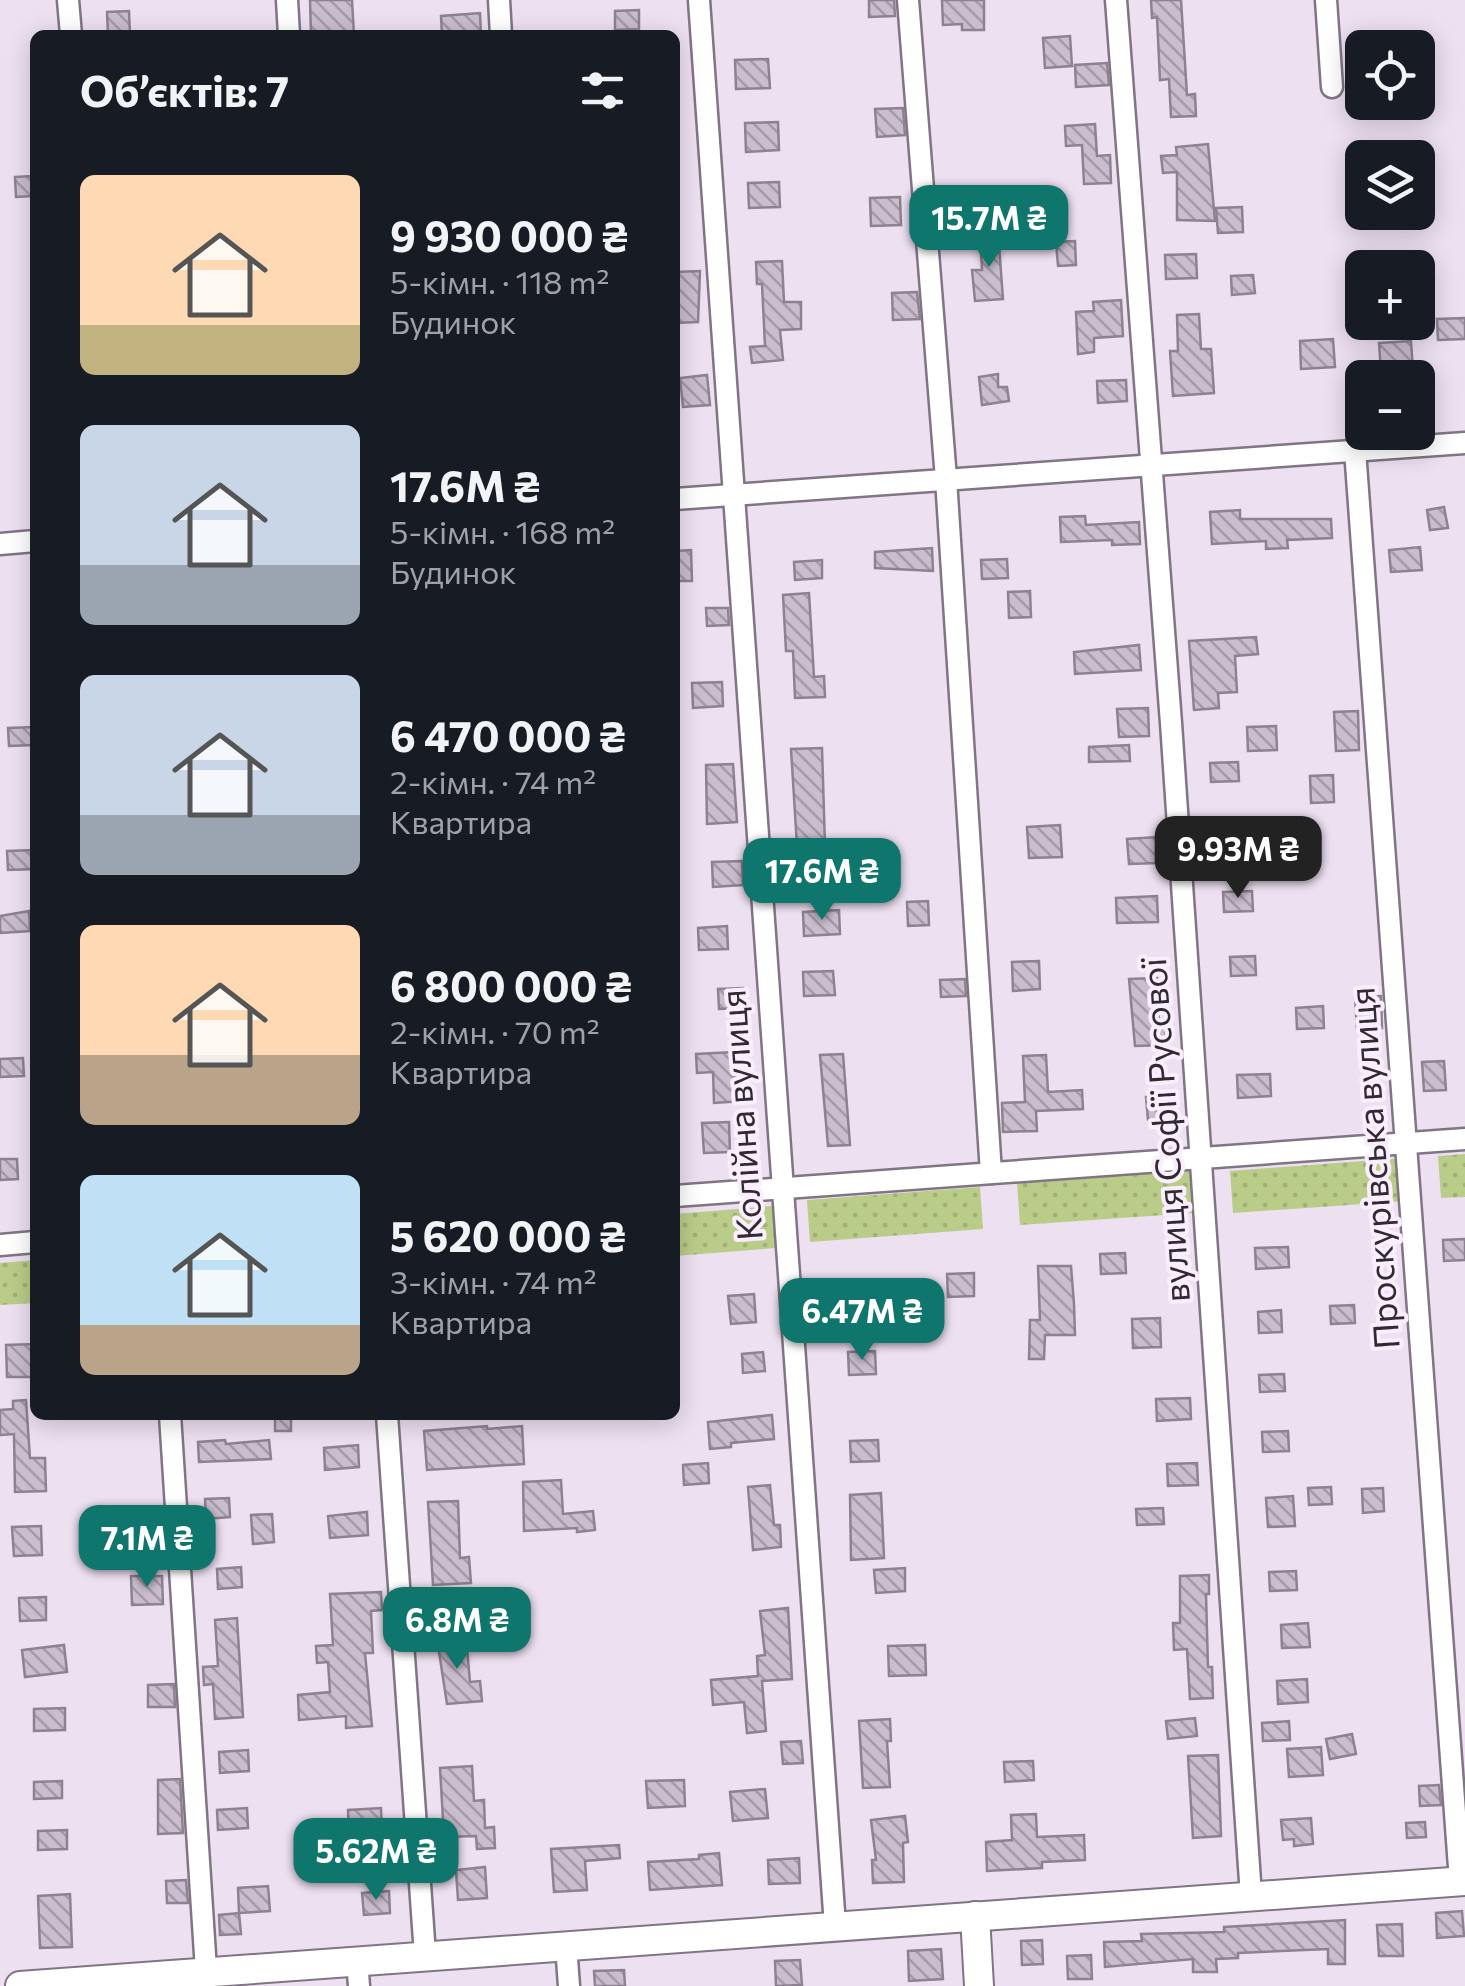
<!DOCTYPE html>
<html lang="uk">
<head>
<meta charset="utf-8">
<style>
  body { margin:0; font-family:Commissioner,sans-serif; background:#242831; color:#f1f3f6; height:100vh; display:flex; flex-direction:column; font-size:38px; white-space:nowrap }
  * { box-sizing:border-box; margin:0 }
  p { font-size:32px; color:#9ea1a6 }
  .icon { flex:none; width:55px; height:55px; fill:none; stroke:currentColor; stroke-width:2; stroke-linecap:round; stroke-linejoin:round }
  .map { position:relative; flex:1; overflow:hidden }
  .details { position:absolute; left:30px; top:30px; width:650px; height:1390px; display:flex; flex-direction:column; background:#171b24; border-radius:15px; box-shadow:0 5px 25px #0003 }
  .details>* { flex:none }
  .buttons { position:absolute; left:1345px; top:30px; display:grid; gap:20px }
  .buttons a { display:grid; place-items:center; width:90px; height:90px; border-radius:15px; background:#171b24; box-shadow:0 5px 25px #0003; font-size:50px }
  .price { position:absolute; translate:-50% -85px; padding:0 22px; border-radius:20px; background:#0f766e; color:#fff; font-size:32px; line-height:65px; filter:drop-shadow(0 2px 5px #0008) }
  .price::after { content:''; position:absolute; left:50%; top:60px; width:30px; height:22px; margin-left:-15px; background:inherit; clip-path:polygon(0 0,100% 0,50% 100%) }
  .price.selected { background:#222; color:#fff }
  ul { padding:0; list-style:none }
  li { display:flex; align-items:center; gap:30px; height:250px; padding:0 50px }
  li span { display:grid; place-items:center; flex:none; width:280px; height:200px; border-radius:15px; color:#555 }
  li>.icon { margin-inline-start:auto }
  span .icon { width:120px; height:120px; fill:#fffc; stroke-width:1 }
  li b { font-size:42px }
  h2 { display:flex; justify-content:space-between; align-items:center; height:120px; padding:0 50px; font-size:42px }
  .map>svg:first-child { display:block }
  .grass { fill:url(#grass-dots) }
  .building { fill:url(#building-back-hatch); stroke:#8e8291; stroke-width:2.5 }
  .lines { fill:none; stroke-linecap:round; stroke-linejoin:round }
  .street-casing { stroke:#807583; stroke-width:25 }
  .secondary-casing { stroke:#807583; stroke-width:32 }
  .street { stroke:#fff; stroke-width:20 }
  .secondary { stroke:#fff; stroke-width:28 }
  .labels { text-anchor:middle; stroke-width:8; stroke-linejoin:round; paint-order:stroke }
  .street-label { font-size:35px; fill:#302b31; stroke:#faedfe }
</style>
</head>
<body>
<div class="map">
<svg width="1465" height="1986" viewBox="0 0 1465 1986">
  <defs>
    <pattern id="grass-dots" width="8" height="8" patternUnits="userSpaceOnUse" patternTransform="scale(2.5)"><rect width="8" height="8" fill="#bacd88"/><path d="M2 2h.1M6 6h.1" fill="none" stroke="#a0b076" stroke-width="1.8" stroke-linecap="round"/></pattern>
    <pattern id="building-back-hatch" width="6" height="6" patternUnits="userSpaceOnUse" patternTransform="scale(2.5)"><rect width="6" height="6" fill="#cabdce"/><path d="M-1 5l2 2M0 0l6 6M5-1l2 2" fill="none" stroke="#a49aa8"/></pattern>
  </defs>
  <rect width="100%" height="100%" fill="#ede0f1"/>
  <g class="grass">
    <polygon points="1465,1154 1465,1197 1441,1198 1438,1156"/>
    <polygon points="1403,1158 1406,1201 1233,1213 1230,1171"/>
    <polygon points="1190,1171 1193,1213 1020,1225 1017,1183"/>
    <polygon points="980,1187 983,1229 810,1242 807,1200"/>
    <polygon points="772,1206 776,1248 675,1256 675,1214"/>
    <polygon points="35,1260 35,1303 0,1305 0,1263"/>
  </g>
  <g class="building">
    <polygon points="310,0 352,0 354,35 311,35"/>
    <polygon points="869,0 894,0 895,16 869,17"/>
    <polygon points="942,0 984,0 984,30 962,30 962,24 943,25"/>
    <polygon points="1151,0 1181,0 1187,95 1195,94 1196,116 1171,117 1169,79 1160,80 1157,17 1152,18"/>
    <polygon points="639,10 639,29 615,30 615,11"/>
    <polygon points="129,11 130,35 108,35 107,12"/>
    <polygon points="480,13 481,35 442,35 441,16"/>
    <polygon points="1070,36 1072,66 1045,68 1043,38"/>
    <polygon points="768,59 770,88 736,89 735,60"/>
    <polygon points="1107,63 1109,85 1076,87 1075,65"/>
    <polygon points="903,108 905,135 877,137 875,109"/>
    <polygon points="778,122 779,150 746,152 745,123"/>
    <polygon points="1095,124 1097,156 1110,155 1111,183 1084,184 1082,145 1066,146 1065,126"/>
    <polygon points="1208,144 1215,221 1177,220 1177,172 1163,173 1161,156 1177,155 1176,147"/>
    <polygon points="33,176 33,196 16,197 15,177"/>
    <polygon points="779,182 780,207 749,208 748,183"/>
    <polygon points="900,197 901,225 871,226 870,198"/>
    <polygon points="1242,207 1243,232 1218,233 1216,208"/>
    <polygon points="998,232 1003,299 975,301 972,270 982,270 980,233"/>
    <polygon points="1075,241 1076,265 1058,266 1056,242"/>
    <polygon points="1196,254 1197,278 1166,279 1165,255"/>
    <polygon points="782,261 784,302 801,302 801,329 780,330 783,360 752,363 750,347 765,346 762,284 757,284 756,262"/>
    <polygon points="700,271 698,322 675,323 675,272"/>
    <polygon points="1253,275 1255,293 1232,295 1231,276"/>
    <polygon points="917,292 920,319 893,320 892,293"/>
    <polygon points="1121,300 1123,336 1094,338 1094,352 1078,354 1076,312 1094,311 1093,302"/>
    <polygon points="1199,314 1201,349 1211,349 1214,393 1173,396 1170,351 1178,351 1177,315"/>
    <polygon points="1465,318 1465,339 1438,340 1437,319"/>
    <polygon points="1333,339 1335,367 1301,369 1300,341"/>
    <polygon points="1411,341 1413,370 1381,372 1379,343"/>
    <polygon points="998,374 998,387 1007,387 1009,401 982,405 979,377"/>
    <polygon points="707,375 710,405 683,407 680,378"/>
    <polygon points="1126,380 1127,401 1098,403 1097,381"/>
    <polygon points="1444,507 1448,528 1430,530 1427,510"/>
    <polygon points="1240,510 1240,519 1331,519 1332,538 1287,540 1288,548 1266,549 1266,541 1212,544 1210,512"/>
    <polygon points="1085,516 1086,525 1139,522 1140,544 1112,545 1112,540 1061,542 1060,517"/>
    <polygon points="1420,547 1422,570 1391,572 1389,550"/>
    <polygon points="932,548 933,571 875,568 875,552"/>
    <polygon points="691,550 692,581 675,581 675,551"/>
    <polygon points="1007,559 1008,578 982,579 981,560"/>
    <polygon points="822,560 822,578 795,580 794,562"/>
    <polygon points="1030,591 1031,617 1009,618 1008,592"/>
    <polygon points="809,593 814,677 824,676 825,697 795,698 793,651 786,651 783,595"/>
    <polygon points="706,608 728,608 729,625 707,626"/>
    <polygon points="1256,637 1258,654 1235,656 1237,692 1218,693 1219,708 1194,710 1189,641"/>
    <polygon points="1139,645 1141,670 1075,674 1074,652"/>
    <polygon points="722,682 723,706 693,708 692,683"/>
    <polygon points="1148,708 1149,736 1119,737 1117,709"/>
    <polygon points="1358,711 1359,750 1336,751 1334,712"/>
    <polygon points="1276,726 1277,750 1248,751 1247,727"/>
    <polygon points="35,727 35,745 9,746 8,728"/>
    <polygon points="1129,745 1130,761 1089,762 1089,747"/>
    <polygon points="822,748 826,877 799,878 791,749"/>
    <polygon points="1238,762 1239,781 1211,782 1210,763"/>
    <polygon points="733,764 737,822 707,824 706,765"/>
    <polygon points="1333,775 1334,802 1311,803 1310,776"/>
    <polygon points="1255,823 1258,855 1208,859 1206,827"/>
    <polygon points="1060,825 1062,857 1029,858 1027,827"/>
    <polygon points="1157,837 1158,863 1129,864 1127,839"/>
    <polygon points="35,850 35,869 8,870 7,851"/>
    <polygon points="742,861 743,885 713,887 712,862"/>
    <polygon points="1252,891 1253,911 1224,912 1223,892"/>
    <polygon points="1157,896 1158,922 1117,923 1116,898"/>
    <polygon points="928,901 929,925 908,926 907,902"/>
    <polygon points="839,910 840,934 804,936 803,912"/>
    <polygon points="29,911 30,931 0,933 0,916"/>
    <polygon points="727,926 728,949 699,950 698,928"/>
    <polygon points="1255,956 1256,975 1231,976 1230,957"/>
    <polygon points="1039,961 1040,989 1013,991 1012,962"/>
    <polygon points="833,971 835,995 804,996 803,972"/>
    <polygon points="1157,978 1159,1024 1165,1024 1166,1045 1135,1046 1129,979"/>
    <polygon points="965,979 966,996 941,997 940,980"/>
    <polygon points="743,988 744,1008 719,1009 718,989"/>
    <polygon points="1381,996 1382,1028 1357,1029 1355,997"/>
    <polygon points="1323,1006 1324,1028 1297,1029 1296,1008"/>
    <polygon points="734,1052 735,1077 742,1076 743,1101 714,1103 713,1072 697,1073 696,1054"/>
    <polygon points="843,1054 850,1145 828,1146 820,1055"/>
    <polygon points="1046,1055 1048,1092 1082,1090 1083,1109 1036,1111 1037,1131 1003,1132 1002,1103 1025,1102 1023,1056"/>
    <polygon points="23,1058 24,1076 0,1077 0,1059"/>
    <polygon points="1444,1061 1446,1090 1424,1091 1422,1062"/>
    <polygon points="1270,1074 1271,1096 1238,1098 1237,1075"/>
    <polygon points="1176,1096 1177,1118 1148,1120 1146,1097"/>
    <polygon points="729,1122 730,1152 704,1153 702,1123"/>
    <polygon points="0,1159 17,1159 18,1179 0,1180"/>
    <polygon points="1465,1239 1465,1260 1444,1261 1443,1240"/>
    <polygon points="1288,1247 1289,1267 1256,1269 1255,1248"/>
    <polygon points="1125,1253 1126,1273 1101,1274 1100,1254"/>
    <polygon points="1038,1266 1071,1266 1074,1304 1075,1335 1045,1335 1044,1359 1029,1359 1030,1320 1040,1320"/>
    <polygon points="974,1273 974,1296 948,1297 947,1274"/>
    <polygon points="877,1281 879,1313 835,1315 834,1283"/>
    <polygon points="754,1294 756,1322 731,1324 728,1296"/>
    <polygon points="1354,1305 1355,1323 1331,1324 1330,1306"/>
    <polygon points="1281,1310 1282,1332 1259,1333 1258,1312"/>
    <polygon points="1160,1318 1161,1347 1133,1348 1132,1319"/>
    <polygon points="35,1344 35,1377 7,1377 6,1345"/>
    <polygon points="875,1351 876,1374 849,1375 848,1352"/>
    <polygon points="763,1352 765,1371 743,1373 742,1354"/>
    <polygon points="1284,1374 1285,1391 1260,1392 1259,1375"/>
    <polygon points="1190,1398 1191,1419 1157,1421 1156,1399"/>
    <polygon points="26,1400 30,1458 45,1458 46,1491 15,1492 14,1434 0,1435 0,1410 13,1409 13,1401"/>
    <rect x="275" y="1415" width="16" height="16"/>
    <polygon points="772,1415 774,1439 731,1443 731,1447 710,1449 708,1422"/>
    <polygon points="487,1426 487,1429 522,1426 524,1464 427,1470 424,1431"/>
    <polygon points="1288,1431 1289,1451 1263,1452 1262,1432"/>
    <polygon points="225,1440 226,1444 269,1440 271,1459 199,1462 198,1442"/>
    <polygon points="878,1440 879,1461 851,1462 850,1441"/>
    <polygon points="358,1445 359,1467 325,1470 324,1448"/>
    <polygon points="708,1463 709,1483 684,1485 683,1465"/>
    <polygon points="1197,1463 1198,1485 1168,1486 1167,1464"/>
    <polygon points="561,1480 563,1514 593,1511 595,1530 577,1532 577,1528 524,1531 523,1482"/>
    <polygon points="770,1485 774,1525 780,1525 781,1547 753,1550 748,1487"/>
    <polygon points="1331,1487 1332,1504 1309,1505 1308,1488"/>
    <polygon points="1383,1488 1384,1511 1363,1513 1362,1489"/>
    <polygon points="881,1493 884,1558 851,1560 850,1495"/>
    <polygon points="1293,1496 1295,1526 1268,1527 1266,1498"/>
    <polygon points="229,1498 230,1517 206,1519 205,1499"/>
    <polygon points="458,1501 460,1558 469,1557 471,1583 433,1585 428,1502"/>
    <polygon points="1163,1508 1164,1524 1137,1525 1136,1509"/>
    <polygon points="367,1512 368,1535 330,1538 328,1516"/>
    <polygon points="272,1514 274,1542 253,1544 251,1515"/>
    <polygon points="41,1526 42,1555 14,1556 12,1527"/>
    <polygon points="241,1567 242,1587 218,1589 217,1569"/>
    <polygon points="905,1568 905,1591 876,1593 874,1570"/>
    <polygon points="1296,1571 1297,1590 1270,1591 1269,1572"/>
    <polygon points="1209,1575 1209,1594 1206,1594 1208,1667 1212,1667 1213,1698 1190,1699 1187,1649 1174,1650 1173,1623 1180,1623 1180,1576"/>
    <polygon points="131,1576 162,1576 163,1604 132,1605"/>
    <polygon points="381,1592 382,1610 371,1611 373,1653 365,1653 372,1726 346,1728 346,1716 299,1720 298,1695 330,1692 328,1662 317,1663 316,1646 333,1645 330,1594"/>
    <polygon points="46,1597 46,1620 20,1621 19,1598"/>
    <polygon points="788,1608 792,1679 762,1681 766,1731 747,1733 744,1702 713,1705 711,1680 758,1676 757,1656 765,1655 760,1611"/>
    <polygon points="237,1618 243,1717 215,1719 213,1684 204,1685 203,1667 218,1666 215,1620"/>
    <polygon points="1308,1623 1310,1647 1282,1648 1281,1625"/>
    <polygon points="466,1637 470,1682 480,1681 482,1701 447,1704 437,1639"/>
    <polygon points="64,1645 67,1672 25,1677 22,1650"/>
    <polygon points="925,1645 926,1675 889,1676 888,1646"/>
    <polygon points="1307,1679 1308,1702 1278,1704 1277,1681"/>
    <polygon points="174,1684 175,1707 148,1707 148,1685"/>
    <polygon points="65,1708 65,1730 34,1731 34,1709"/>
    <polygon points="1195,1718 1197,1736 1168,1739 1166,1721"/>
    <polygon points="890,1719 891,1741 887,1741 890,1787 863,1788 859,1721"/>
    <polygon points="1289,1721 1290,1740 1263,1741 1262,1723"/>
    <polygon points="1352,1734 1356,1754 1330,1759 1326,1739"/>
    <polygon points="801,1741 803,1763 783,1764 781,1742"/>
    <polygon points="1321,1747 1323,1775 1289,1777 1287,1749"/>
    <polygon points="248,1750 249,1771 220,1773 219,1752"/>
    <polygon points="1218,1755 1221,1836 1193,1838 1188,1756"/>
    <polygon points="1033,1761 1034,1780 1005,1782 1004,1762"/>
    <polygon points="472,1766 474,1801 484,1800 485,1828 494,1827 495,1848 477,1849 476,1836 444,1837 440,1768"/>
    <polygon points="180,1779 183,1833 158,1834 158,1780"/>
    <polygon points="684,1780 685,1806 648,1808 646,1781"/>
    <polygon points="62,1781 62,1798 34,1799 34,1782"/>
    <polygon points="1439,1785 1441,1805 1420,1806 1419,1786"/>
    <polygon points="765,1789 768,1818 733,1821 730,1792"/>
    <polygon points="247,1808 248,1828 218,1830 217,1810"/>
    <polygon points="381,1808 382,1834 349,1835 348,1810"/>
    <polygon points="1036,1814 1037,1837 1084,1835 1085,1860 1042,1862 1042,1868 987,1871 986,1842 1012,1840 1011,1815"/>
    <polygon points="905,1816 908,1842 903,1843 904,1882 873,1883 872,1860 876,1860 871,1820"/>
    <polygon points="1311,1818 1313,1844 1294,1846 1294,1839 1283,1840 1281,1820"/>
    <polygon points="1425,1822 1426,1837 1407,1838 1406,1823"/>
    <polygon points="67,1830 67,1849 38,1850 38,1831"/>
    <polygon points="619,1845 620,1858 585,1861 587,1890 554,1892 551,1849"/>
    <polygon points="719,1853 722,1885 650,1890 648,1862 699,1859 699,1855"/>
    <polygon points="799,1858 800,1883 769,1884 768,1860"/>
    <polygon points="485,1867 487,1898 458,1900 456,1870"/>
    <polygon points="186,1880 188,1903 167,1903 166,1881"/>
    <polygon points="268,1886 270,1911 239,1913 238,1888"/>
    <polygon points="389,1891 390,1913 364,1915 362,1893"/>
    <polygon points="70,1894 72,1947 40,1948 38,1896"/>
    <polygon points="1462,1911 1464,1936 1437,1938 1436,1913"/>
    <polygon points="239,1913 241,1934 220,1935 219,1915"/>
    <polygon points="1345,1920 1345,1964 1328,1964 1328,1949 1238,1953 1238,1958 1216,1959 1217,1972 1193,1972 1193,1959 1105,1967 1104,1942 1142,1941 1141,1934 1224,1932 1224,1927"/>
    <polygon points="1402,1924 1403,1956 1379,1956 1377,1925"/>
    <polygon points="1042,1940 1043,1964 1022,1965 1021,1941"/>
    <polygon points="941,1949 943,1979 909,1981 908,1951"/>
    <polygon points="1091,1955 1092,1979 1068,1979 1067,1956"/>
    <polygon points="800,1960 802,1985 776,1986 775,1961"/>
    <polygon points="624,1970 625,1986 595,1986 594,1971"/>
  </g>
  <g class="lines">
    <g class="street-casing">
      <g id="street">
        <polyline points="68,0 71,35"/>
        <polyline points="287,0 289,35"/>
        <polyline points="499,0 501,35"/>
        <polyline points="699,0 835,1926"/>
        <polyline points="908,0 946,479 991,1173"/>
        <polyline points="1116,0 1171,723 1251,1896"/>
        <polyline points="1326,0 1332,87"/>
        <polyline points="1355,450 1460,1881"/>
        <polyline points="675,499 1465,443"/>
        <polyline points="0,544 35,541"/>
        <polyline points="675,1196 1465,1139"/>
        <polyline points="0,1245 35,1242"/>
        <polyline points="170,1415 206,1970"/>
        <polyline points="387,1415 425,1955"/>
        <polyline points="566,1945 569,1986"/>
        <polyline points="357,1960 359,1986"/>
      </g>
    </g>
    <g class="secondary-casing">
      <g id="secondary">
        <polyline points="975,1916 979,1986"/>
        <polyline points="20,1986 1465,1881"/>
      </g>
    </g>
    <use href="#street" class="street"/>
    <use href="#secondary" class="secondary"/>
  </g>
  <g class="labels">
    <g class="street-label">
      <text transform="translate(742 1115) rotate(-94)" y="12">Колійна вулиця</text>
      <text transform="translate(1166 1130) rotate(-94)" y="12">вулиця Софії Русової</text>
      <text transform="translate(1375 1168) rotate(-94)" y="12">Проскурівська вулиця</text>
    </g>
  </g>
</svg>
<div class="buttons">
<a><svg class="icon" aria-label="locate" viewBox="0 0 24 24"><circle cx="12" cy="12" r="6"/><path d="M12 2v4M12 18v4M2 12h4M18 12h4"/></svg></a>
<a><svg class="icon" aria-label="layers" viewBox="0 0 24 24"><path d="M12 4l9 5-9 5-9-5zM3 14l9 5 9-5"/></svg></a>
<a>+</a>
<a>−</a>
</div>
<b class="price" style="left:989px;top:270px">15.7M ₴</b>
<b class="price selected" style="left:1238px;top:901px">9.93M ₴</b>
<b class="price" style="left:822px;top:923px">17.6M ₴</b>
<b class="price" style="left:862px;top:1363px">6.47M ₴</b>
<b class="price" style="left:147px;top:1590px">7.1M ₴</b>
<b class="price" style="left:457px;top:1672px">6.8M ₴</b>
<b class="price" style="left:376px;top:1903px">5.62M ₴</b>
<section class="details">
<h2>Об’єктів: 7<svg class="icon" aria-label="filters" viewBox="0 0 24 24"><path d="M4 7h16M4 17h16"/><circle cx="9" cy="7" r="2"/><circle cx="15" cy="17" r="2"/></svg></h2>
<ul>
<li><span style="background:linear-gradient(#ffd9b3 75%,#c2b280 0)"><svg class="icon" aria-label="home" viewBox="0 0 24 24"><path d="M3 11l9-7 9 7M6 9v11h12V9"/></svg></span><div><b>9 930 000 ₴</b><p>5-кімн. · 118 m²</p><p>Будинок</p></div></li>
<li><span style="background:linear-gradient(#c9d6e8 70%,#9aa5b1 0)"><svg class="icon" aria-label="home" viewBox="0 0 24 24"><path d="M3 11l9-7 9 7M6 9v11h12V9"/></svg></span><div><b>17.6M ₴</b><p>5-кімн. · 168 m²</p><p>Будинок</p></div></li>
<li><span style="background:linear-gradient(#c9d6e8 70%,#9aa5b1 0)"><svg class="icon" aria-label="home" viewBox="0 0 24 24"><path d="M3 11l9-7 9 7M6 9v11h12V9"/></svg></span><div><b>6 470 000 ₴</b><p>2-кімн. · 74 m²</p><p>Квартира</p></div></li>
<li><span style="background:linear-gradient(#ffd9b3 65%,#b9a48a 0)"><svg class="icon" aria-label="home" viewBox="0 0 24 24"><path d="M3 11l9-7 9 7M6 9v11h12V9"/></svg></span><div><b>6 800 000 ₴</b><p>2-кімн. · 70 m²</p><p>Квартира</p></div></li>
<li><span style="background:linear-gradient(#bfe0f5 75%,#b9a48a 0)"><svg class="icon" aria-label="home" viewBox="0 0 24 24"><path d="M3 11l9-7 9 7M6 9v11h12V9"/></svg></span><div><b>5 620 000 ₴</b><p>3-кімн. · 74 m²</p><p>Квартира</p></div></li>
</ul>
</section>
</div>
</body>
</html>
